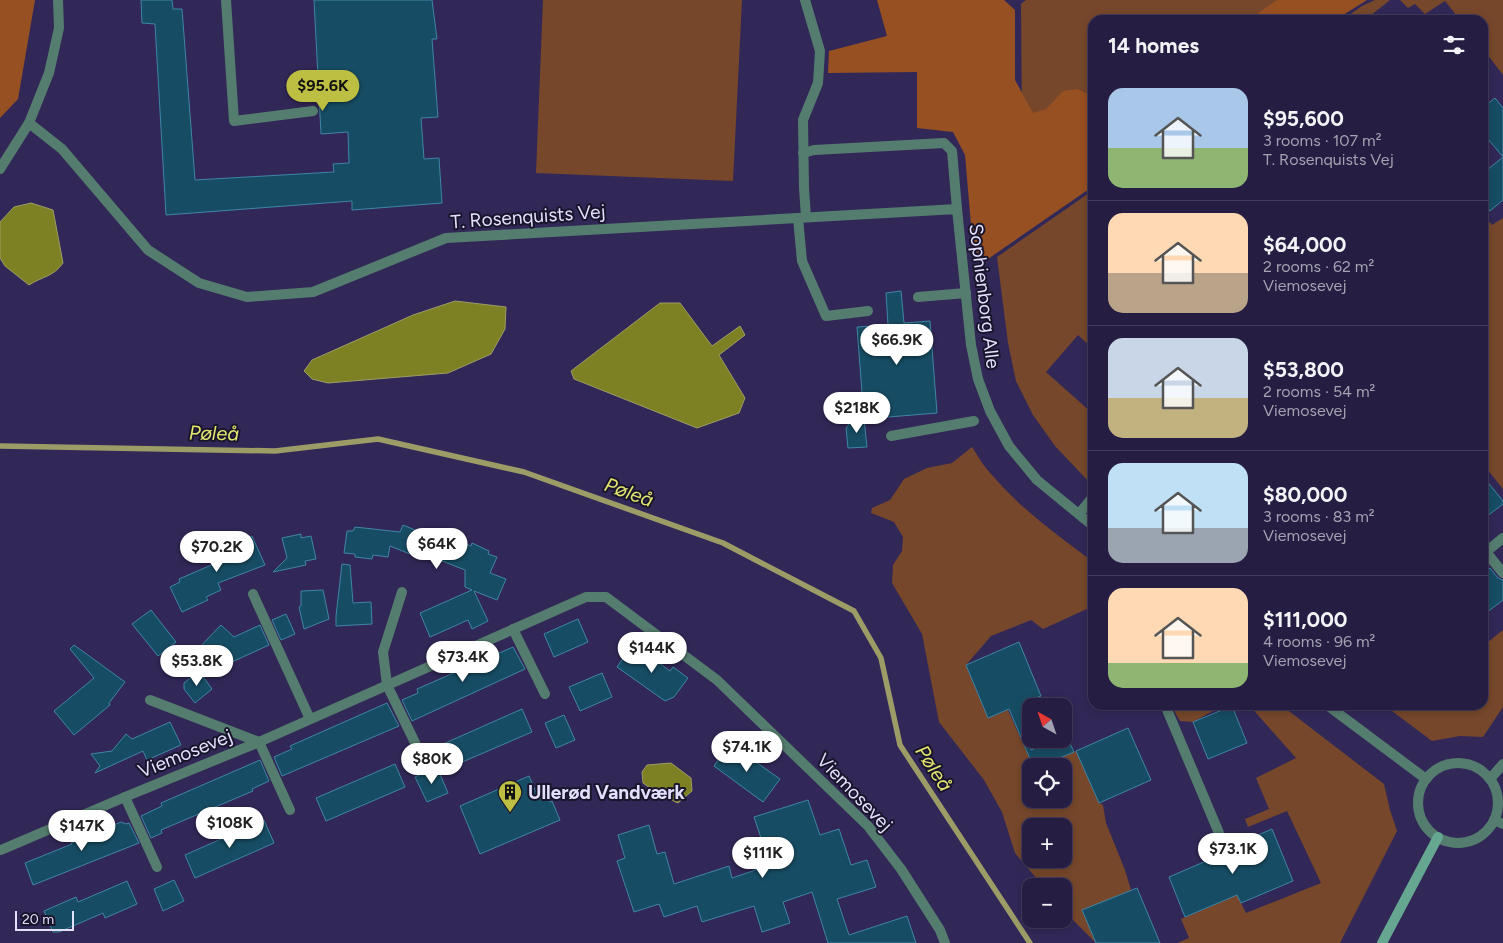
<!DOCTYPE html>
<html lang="en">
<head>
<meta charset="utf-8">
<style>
  body { margin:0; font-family:Figtree,sans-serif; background:#2e2749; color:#f1f3f6; height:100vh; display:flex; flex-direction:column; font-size:19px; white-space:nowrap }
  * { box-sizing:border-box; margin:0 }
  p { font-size:16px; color:#a4a2b2 }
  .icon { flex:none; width:28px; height:28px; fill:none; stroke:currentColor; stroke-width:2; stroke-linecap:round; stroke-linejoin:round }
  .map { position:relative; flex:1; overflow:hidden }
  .side { position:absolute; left:1088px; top:15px; width:400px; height:695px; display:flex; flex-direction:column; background:#261e42; border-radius:15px; box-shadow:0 2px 8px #0003,0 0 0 1px #423c5b }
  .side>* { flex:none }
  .needle { width:32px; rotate:320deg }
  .buttons { position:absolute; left:1022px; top:698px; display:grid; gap:10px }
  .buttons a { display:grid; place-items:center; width:50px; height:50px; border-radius:10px; background:#261e42; box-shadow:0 2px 8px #0003,0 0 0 1px #423c5b; font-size:25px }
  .scale { position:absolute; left:15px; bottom:12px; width:59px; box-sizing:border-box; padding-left:5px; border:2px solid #e3e0ff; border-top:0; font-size:14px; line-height:18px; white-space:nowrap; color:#e3e0ff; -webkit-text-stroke:4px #19152b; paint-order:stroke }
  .price { position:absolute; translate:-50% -42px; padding:0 11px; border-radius:18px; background:#fff; color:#222; font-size:16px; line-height:32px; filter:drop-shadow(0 1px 2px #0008) }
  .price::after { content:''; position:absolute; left:50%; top:30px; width:15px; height:11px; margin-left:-8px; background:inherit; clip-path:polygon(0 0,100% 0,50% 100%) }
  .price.selected { background:#bdbf43; color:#111 }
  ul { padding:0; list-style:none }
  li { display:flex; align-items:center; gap:15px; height:125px; padding:0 20px }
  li+li { border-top:1px solid #423c5b }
  li span { display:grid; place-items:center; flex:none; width:140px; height:100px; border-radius:15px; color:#555 }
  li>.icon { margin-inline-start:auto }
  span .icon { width:60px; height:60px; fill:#fffc; stroke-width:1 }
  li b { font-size:21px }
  h2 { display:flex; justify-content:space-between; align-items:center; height:60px; padding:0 20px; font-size:21px }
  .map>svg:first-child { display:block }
  .green { fill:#76472b; fill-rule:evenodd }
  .forest { fill:#975022 }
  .water { fill:#7e8024; stroke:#9c9d66 }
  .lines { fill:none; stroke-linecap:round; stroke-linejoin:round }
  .stream { stroke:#9c9d66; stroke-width:5.5 }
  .building { fill:#174d64; stroke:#4085a4 }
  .lane { stroke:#557d6f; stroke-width:10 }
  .street { stroke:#557d6f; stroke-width:10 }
  .secondary { stroke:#66a791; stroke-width:10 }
  .labels { text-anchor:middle; stroke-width:4; stroke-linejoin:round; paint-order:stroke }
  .street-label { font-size:19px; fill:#e3e0ff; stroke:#19152b }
  .poi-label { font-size:19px; font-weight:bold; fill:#e3e0ff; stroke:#19152b; text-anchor:start }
  .water-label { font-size:20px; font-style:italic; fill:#e2e56f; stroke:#19152b }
</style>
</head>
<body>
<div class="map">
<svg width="1503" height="943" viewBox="0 0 1503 943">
  <rect width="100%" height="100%" fill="#322858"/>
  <g class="green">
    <polygon points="543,0 742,0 733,181 536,173"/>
    <polygon points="1026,0 1286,0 1257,20 1092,20 1092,119 1022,130 1021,4"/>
    <polygon points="1375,0 1390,0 1365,20 1342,20 1362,6"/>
    <polygon points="1400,0 1503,0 1503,75 1483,49 1482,20 1460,20 1445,1 1425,14 1415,4 1408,8"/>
    <polygon points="1092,191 1092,348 1078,335 1046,372 1092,413 1092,485 1055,446 1033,415 1016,381 1008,343 997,257"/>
    <polygon points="1482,213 1492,225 1503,218 1503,489 1483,464"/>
    <path d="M972,447C978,456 984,467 992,475C1021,509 1057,535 1092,561V615L1089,608L1043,629L1031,620L991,636L966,665L988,718L1008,710L1033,766H1031V799H1064V766H1040L1076,751L1099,803L1103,805L1106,823L1125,870L1131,890L1083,910L1096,943L1064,911V886H1043L1015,853L1002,812L984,780L939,722L922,634L892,583L893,565L902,551L903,537L894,522L871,513L872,508L890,500L904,479L927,468L952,463ZM1031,826H1064V859H1031Z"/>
    <polygon points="1503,630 1503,707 1483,737 1460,736 1432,741 1384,705 1482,705 1483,646"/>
    <polygon points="1177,705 1224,705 1193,722 1180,721 1172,707"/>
    <polygon points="1249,705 1281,705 1384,784 1390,810 1397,831 1340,943 1177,943 1189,938 1181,919 1237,895 1246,913 1321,883 1287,811 1248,827 1245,819 1269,809 1256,778 1296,758"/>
  </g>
  <g class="forest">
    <polygon points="0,0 35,0 18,99 0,118"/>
    <polygon points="877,0 1004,0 1015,10 1015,80 1033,113 1046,109 1063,91 1077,89 1092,96 1092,187 985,261 973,248 965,155 953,132 917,128 917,72 828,73 829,51 887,36"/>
    <polygon points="1277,0 1367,0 1335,20 1248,20"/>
  </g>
  <g class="water">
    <path d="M31,203L53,210L63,263C53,277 43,276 29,285L5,266L0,258V222L14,207Z"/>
    <polygon points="455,301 506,307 505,329 491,354 448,373 328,383 312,379 304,371 312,360 413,315"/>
    <polygon points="660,303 680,303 712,346 740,326 745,335 719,355 745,398 739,413 697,428 574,379 571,371"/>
    <polygon points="671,763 691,778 692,791 678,803 657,793 643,783 642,772 647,765"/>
  </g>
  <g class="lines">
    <polyline class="stream" points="0,446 275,451 378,439 524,472 723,543 854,611 881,658 900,745 1030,943"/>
  </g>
  <g class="building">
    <polygon points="141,0 172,0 173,9 182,9 195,180 334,172 333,164 349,163 348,132 321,134 314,0 432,0 437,39 432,39 438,117 421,118 424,159 439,158 442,203 352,210 352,201 166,215 155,24 142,23"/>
    <polygon points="1495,98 1503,108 1503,200 1490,211 1482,202 1482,174 1503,157 1482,132 1482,108"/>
    <polygon points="901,291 904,323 930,321 937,413 864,419 857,327 888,325 886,293"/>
    <polygon points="864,419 867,447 848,448 846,428 852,420"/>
    <polygon points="1482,475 1503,501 1503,504 1482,520"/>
    <polygon points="403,525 427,535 429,530 471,546 472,543 489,551 488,554 497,557 490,573 506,579 497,600 474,591 488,621 472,629 468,620 430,637 420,613 472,590 465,587 465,570 412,549 410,554 390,546 388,557 373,555 372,559 355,557 355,554 344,553 347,531 353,531 355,527 400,532"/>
    <polygon points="301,534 301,538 311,536 316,559 305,561 306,565 273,572 287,558 282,538"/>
    <polygon points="252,536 265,565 218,583 221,590 206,597 208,600 182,612 170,587 180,582 179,579 216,563 212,554"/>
    <polygon points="342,564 350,565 353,603 371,602 372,624 336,626 336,616"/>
    <polygon points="1490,568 1498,578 1503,580 1503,600 1482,616 1482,574"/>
    <polygon points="323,590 329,619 304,629 299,607 301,606 301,591"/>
    <polygon points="151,610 176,642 158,656 132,624"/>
    <polygon points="286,614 295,634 281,640 272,620"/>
    <polygon points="578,619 588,642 554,657 544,634"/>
    <polygon points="221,625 234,637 260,625 269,645 208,673 198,649"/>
    <polygon points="1019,642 1041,696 1031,700 1031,750 1057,739 1064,739 1064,736 1066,735 1074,752 1040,766 1033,766 1009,709 988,718 966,665"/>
    <polygon points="633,644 670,671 673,667 688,678 674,697 665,701 617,667"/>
    <polygon points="74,645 125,682 109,703 110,705 74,735 54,711 94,678 70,649"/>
    <polygon points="513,647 525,669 412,721 402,700 418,693 417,689"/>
    <polygon points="199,671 212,689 195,703 184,689 184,683"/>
    <polygon points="602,673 612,697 580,711 569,687"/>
    <polygon points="387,703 399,726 282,776 274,757 292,749 290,746"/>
    <polygon points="1232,706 1247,743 1208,759 1193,722"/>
    <polygon points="522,709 532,732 453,766 443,744"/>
    <polygon points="564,715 575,740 556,748 545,723"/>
    <polygon points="170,722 181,745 147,760 143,751 95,773 100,766 91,754 112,751 126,734 132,739"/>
    <polygon points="1128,728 1151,780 1099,803 1076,751"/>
    <polygon points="730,744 780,779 763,802 714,766"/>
    <polygon points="260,760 269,781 252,789 253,791 161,830 162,833 151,838 141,816 162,806 161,803"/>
    <polygon points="395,764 405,787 326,821 316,798"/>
    <polygon points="437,767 448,793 427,802 415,777"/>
    <polygon points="529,776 539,799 547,796 550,802 552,801 560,820 480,854 460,806"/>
    <polygon points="808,800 820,835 839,829 851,865 867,860 876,887 837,899 849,935 907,916 916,943 828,943 812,892 783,902 790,923 762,932 754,906 702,922 697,906 664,917 659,904 634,912 617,861 625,858 618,835 649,825 657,854 665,852 674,884 729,866 732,878 770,865 754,817"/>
    <polygon points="264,820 274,843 195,878 185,855"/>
    <polygon points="121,822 126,824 129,823 139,843 33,885 25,863 72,844 71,843"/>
    <polygon points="1272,829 1293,881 1241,903 1237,895 1185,917 1169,877 1220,855 1219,852"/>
    <polygon points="174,880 184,901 163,911 154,889"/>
    <polygon points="127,881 137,904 105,918 103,913 59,932 53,932 44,911 76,897 78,902"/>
    <polygon points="1137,888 1160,943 1096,943 1082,910"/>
  </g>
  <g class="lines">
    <g class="lane">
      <polyline points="226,0 234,121 313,111"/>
      <polyline points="805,0 820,51 818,83 803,120 804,188 806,217"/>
      <polyline points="803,153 814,150 944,143 952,151 957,209"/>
      <polyline points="798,218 802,261 826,316 868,311"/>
      <polyline points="918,297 966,293"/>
      <polyline points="891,436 974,421"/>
      <polyline points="1486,552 1503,573"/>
      <polyline points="1482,555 1503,538"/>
    </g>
    <g class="street">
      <polyline points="29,123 62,149 148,250 199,283 247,297 313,292 446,238 957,209 971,345 978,379 990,411 1009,446 1037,480 1092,525"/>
      <polyline points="0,169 29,123 49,73 59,28 58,0"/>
      <polyline points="1079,514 1092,498"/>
      <polyline points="402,592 383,652 387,685 420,753"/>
      <polyline points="253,594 310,719"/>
      <polyline points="513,629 545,694"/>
      <polyline points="150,700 259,742 290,810"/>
      <polyline points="1165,705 1219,833"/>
      <polyline points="1327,705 1426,779"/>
      <circle cx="1458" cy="803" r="40"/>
      <polyline points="1490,779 1503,764"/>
      <polyline points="125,797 157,867"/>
      <polyline points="1494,820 1503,824"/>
      <polyline points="1,850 125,797 259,742 586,597 606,597 717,680 868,826 901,869 940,930 945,943"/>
    </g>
    <polyline class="secondary" points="1382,943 1438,837"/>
  </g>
  <defs>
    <g id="building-pin" transform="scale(1.25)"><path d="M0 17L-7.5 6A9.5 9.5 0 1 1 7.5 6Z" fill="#bdbf43" stroke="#19152b"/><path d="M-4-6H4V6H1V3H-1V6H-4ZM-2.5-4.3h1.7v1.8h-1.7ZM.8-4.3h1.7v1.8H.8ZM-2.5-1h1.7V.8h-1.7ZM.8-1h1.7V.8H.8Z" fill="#111"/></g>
  </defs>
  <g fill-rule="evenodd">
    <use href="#building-pin" x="510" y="792"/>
  </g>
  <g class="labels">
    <g class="street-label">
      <text transform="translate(528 216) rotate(-4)" y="7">T. Rosenquists Vej</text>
      <text transform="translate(985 296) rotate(83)" y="7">Sophienborg Alle</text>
      <text transform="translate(185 753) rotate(-22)" y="7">Viemosevej</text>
      <text transform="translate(855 792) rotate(46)" y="7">Viemosevej</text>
    </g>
    <g class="poi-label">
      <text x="528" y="799">Ullerød Vandværk</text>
    </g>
    <g class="water-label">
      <text transform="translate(214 433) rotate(1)" y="7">Pøleå</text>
      <text transform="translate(629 492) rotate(20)" y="7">Pøleå</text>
      <text transform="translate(934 768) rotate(57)" y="7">Pøleå</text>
    </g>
  </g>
</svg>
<div class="buttons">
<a><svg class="needle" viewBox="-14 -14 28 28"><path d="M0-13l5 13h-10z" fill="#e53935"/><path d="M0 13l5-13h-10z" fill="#a4a2b2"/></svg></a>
<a><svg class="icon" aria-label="locate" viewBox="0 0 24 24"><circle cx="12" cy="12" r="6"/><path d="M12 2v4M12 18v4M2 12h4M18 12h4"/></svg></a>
<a>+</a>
<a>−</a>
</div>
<div class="scale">20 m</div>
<b class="price selected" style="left:323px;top:112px">$95.6K</b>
<b class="price" style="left:897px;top:366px">$66.9K</b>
<b class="price" style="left:857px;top:434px">$218K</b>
<b class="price" style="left:437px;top:570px">$64K</b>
<b class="price" style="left:217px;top:573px">$70.2K</b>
<b class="price" style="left:652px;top:674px">$144K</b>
<b class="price" style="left:463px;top:683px">$73.4K</b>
<b class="price" style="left:197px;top:687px">$53.8K</b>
<b class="price" style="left:747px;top:773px">$74.1K</b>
<b class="price" style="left:432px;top:785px">$80K</b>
<b class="price" style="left:230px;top:849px">$108K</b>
<b class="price" style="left:82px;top:852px">$147K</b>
<b class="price" style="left:1233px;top:875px">$73.1K</b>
<b class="price" style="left:763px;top:879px">$111K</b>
<section class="side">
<h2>14 homes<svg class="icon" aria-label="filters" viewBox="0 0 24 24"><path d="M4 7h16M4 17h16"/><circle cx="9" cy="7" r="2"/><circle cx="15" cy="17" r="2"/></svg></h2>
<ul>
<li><span style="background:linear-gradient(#a9c7e8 60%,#8fb573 0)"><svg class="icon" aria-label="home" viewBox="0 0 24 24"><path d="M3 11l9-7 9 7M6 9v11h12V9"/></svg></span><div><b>$95,600</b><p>3 rooms · 107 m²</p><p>T. Rosenquists Vej</p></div></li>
<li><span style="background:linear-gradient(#ffd9b3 60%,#b9a48a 0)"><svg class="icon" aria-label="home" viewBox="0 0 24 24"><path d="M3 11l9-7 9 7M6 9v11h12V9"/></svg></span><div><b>$64,000</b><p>2 rooms · 62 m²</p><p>Viemosevej</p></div></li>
<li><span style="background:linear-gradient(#c9d6e8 60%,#c2b280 0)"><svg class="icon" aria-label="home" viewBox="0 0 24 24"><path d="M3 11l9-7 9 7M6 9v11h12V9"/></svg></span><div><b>$53,800</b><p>2 rooms · 54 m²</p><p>Viemosevej</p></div></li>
<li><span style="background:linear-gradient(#bfe0f5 65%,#9aa5b1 0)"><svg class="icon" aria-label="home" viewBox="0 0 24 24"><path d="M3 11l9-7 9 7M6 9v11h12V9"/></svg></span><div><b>$80,000</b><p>3 rooms · 83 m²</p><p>Viemosevej</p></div></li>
<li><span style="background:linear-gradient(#ffd9b3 75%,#8fb573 0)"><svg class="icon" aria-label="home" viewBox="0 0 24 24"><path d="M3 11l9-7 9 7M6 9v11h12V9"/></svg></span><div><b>$111,000</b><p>4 rooms · 96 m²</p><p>Viemosevej</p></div></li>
</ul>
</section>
</div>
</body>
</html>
